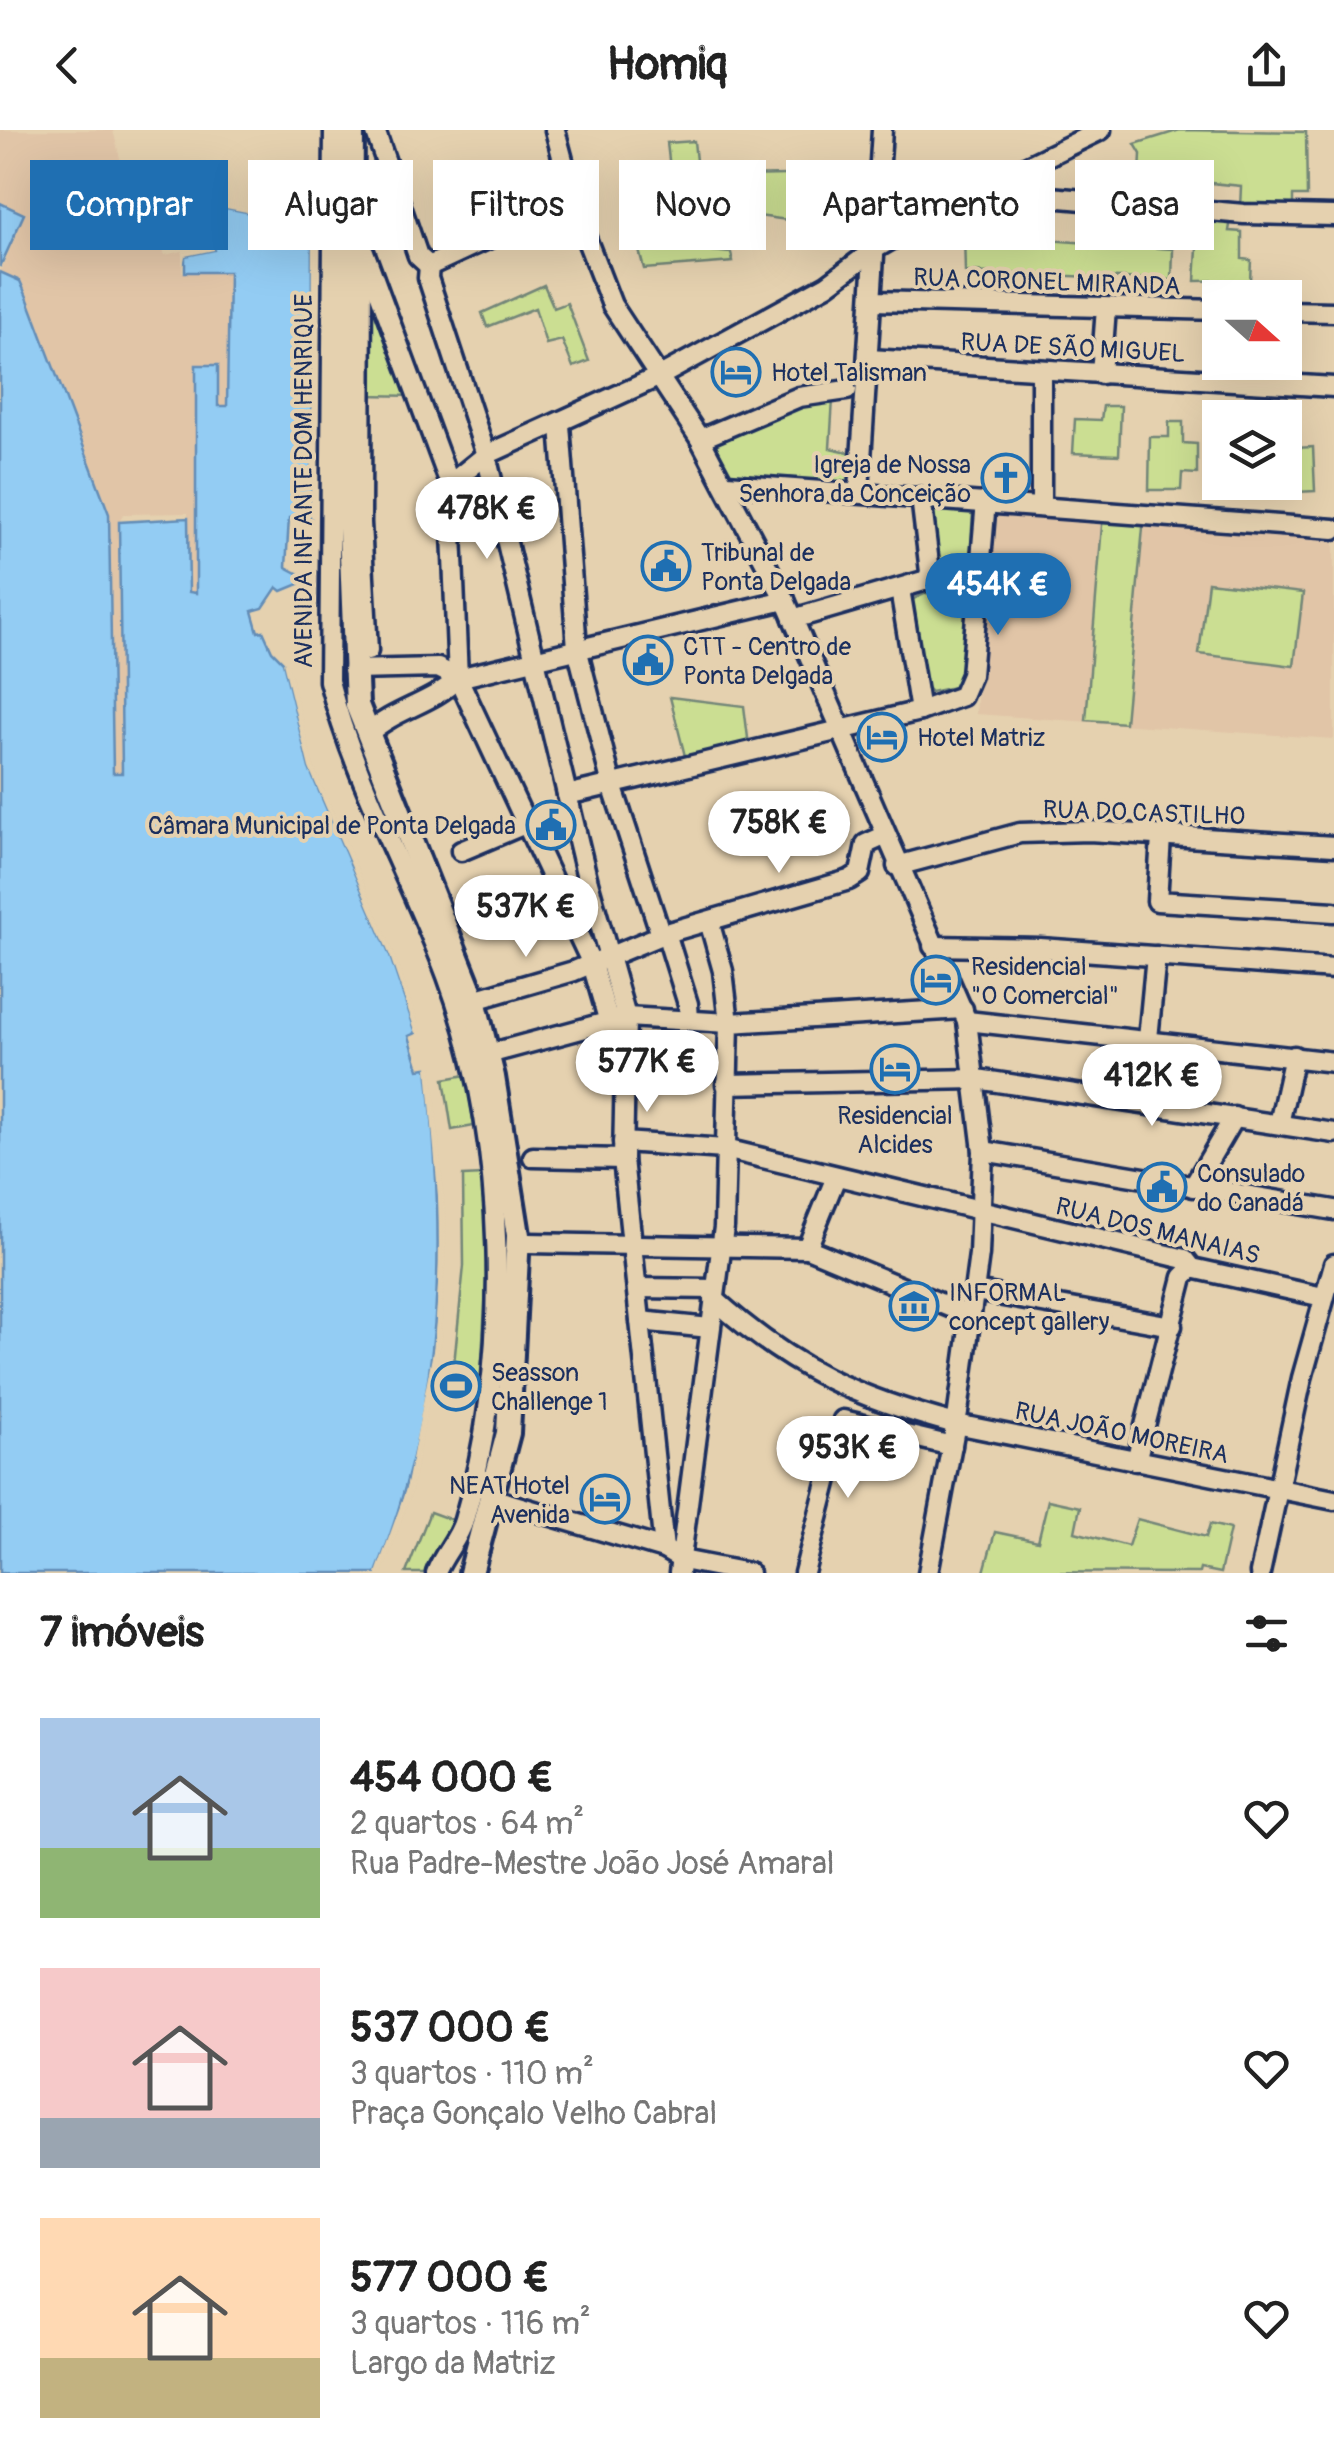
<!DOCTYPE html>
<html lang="pt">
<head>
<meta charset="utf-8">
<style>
  body { margin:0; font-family:Pangolin,sans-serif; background:#f2f2f2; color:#222; height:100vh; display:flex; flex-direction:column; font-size:38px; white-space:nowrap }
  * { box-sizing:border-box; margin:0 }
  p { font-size:32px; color:#767676 }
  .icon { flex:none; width:55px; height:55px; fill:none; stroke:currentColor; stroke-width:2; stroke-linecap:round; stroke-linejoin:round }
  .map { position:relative; height:1443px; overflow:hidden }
  .sheet { display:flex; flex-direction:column; background:#fff; flex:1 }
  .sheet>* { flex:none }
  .top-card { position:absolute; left:30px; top:30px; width:1275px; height:90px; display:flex; gap:20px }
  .needle { width:65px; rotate:111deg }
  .tools { position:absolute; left:1202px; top:150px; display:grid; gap:20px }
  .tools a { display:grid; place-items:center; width:100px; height:100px; border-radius:0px; background:#fff; box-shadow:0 10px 40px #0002; font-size:50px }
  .price { position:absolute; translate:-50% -85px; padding:0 22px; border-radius:35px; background:#fff; color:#222; font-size:32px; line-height:65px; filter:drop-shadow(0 2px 5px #0008) }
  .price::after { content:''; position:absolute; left:50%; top:60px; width:30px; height:22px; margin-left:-15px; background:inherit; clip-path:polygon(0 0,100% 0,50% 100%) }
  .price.active { background:#1f6fb2; color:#fff }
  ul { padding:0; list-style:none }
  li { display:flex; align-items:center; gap:30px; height:250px; padding:0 40px }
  li span { display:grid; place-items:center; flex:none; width:280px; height:200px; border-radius:0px; color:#555 }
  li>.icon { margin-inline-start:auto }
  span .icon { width:120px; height:120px; fill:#fffc; stroke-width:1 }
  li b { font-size:42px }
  h2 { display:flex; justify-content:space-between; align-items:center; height:120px; padding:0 40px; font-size:42px }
  .tag { padding:0 35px; border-radius:0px; background:#fff; box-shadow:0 10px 40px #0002; font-size:35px; line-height:90px }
  .tag.active { background:#1f6fb2; color:#fff }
  header { display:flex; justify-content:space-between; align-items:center; height:130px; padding:0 40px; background:#fff; font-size:45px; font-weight:700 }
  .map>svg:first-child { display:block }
  .built { fill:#e1c5a7 }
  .green { fill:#cbde92; stroke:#738678; stroke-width:2.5 }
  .water { fill:#93ccf3; stroke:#638db7; stroke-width:2.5 }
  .pier { fill:#e5d1af }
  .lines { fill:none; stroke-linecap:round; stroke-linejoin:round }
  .minor-casing { stroke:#1b2f5e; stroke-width:25 }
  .major-casing { stroke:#1b2f5e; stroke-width:30 }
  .minor { stroke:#e5d1af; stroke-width:18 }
  .major { stroke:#e5d1af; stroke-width:22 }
  .labels { text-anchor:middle; stroke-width:8; stroke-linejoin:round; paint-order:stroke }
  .street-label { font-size:25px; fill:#1b2f5e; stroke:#e5d1af }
  .poi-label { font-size:25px; fill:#1b2f5e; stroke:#e5d1af; text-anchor:start }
</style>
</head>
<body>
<header><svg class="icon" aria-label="back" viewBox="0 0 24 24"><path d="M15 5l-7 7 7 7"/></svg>Homiq<svg class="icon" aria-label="share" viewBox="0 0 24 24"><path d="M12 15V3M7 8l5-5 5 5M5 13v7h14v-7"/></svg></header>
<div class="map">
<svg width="1334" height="1443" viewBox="0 0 1334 1443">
  <rect width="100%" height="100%" fill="#e5d1af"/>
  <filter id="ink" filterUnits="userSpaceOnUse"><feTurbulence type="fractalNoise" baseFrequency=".01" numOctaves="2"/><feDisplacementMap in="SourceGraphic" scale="20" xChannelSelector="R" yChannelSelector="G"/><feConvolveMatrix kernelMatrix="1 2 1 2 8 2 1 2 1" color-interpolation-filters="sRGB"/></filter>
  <g filter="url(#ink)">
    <g class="built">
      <polygon points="0,0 113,0 124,45 165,125 182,121 182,142 229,142 227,277 218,277 196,236 196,463 189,463 188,383 123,384 119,393 123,643 113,644 26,167 20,151 0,142 24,85 0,73"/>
      <polygon points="990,375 1334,402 1334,609 976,584"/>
    </g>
    <g class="green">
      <polygon points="1180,0 1306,2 1307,66 1293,66 1293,81 1240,78 1241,56 1140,46 1141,24 1135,14"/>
      <polygon points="694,11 699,61 673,64 667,13"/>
      <polygon points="832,44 850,77 818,104 809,93 737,83 735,46"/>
      <polygon points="1199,87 1231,89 1229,101 1242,102 1242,129 1251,130 1250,150 1195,151"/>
      <polygon points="964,104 1173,119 1172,150 965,142"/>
      <polygon points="637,113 731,123 733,132 644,139"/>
      <polygon points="365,144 417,266 364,265"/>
      <polygon points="544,155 554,178 567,173 589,231 573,237 562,210 546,214 535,178 487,197 482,183"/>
      <polygon points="833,269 830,318 858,324 855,357 730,345 713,309 797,274"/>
      <polygon points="1103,276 1121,276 1119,325 1073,323 1075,289 1101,290"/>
      <polygon points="1169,292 1183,292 1183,313 1197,314 1197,344 1182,343 1181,360 1149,360 1150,307 1169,307"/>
      <polygon points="1285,298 1293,298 1295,318 1313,317 1315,361 1277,363 1276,353 1285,352"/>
      <polygon points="931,376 973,381 963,555 931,562 919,549 911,470 936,459"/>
      <polygon points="1103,383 1144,387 1125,593 1086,590"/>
      <polygon points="1208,452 1303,463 1294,536 1199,524"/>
      <polygon points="670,567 744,576 749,616 686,630"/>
      <polygon points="466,945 474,996 452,1000 444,949"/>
      <polygon points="483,1045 487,1137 481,1248 453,1244 464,1136 463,1046"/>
      <polygon points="1048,1370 1080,1377 1075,1402 1128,1416 1137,1389 1206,1407 1210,1394 1230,1399 1220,1443 1200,1439 1199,1443 984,1442 995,1402 1038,1411"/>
      <polygon points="430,1382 452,1390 436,1443 406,1443"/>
    </g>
    <g class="water">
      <path d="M276,64L301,72L312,84L311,387L289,388L286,437L303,446L304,452L282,461L277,457L263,478L252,481L258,502L263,501L272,521L283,532L309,638L390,826L416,903L409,906L419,939L427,938C447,1119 444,1271 376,1443H0V142L20,151L27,167L109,384L113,643H122L119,392L188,388L189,462L196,463V235H218V276H227L229,142H185V126L214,120V104L226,78L262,85Z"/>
      <polygon points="0,73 24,84 0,137"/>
    </g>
    <g class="pier">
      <polygon points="276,59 304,68 317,84 316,387 311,387 312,84 301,72 276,65 262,85 226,78 214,104 214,120 185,126 182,142 182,123 209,116 209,103 223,74 260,80"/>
      <polygon points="283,532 288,534 313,636 394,825 421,902 416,903 390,826 309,638"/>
      <polygon points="432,937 446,1099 440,1212 411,1362 382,1443 376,1443 406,1360 435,1211 441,1099 427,938"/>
    </g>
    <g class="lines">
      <g class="minor-casing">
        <g id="minor">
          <path d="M334,0L329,551C355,653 410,747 447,846C507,1008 513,1224 464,1390C459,1409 443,1424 436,1443"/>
          <polyline points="375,0 418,126 429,136"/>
          <polyline points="981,61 1244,84 1334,86"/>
          <polyline points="567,69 574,77 612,175 700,309 785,470 967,891 983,1021 979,1124 958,1282 928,1443"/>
          <polyline points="362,116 450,354 458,548 592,834 620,930"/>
          <polyline points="362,126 361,393 368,521"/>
          <polyline points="429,136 428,148 486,325 588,752 626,887 623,1029 664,1419"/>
          <polyline points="429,136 563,74 569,53 555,0"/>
          <polyline points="873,171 1220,180"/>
          <polyline points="1285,181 1334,182"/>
          <polyline points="869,229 1334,257"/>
          <polyline points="1101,244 1106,178"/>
          <polyline points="560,295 577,518 612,655 661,805"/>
          <polyline points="700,309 799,267 847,260"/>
          <polyline points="450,354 486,325 660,246 827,155 875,119 978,60 1101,0"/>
          <polyline points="727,354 1334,399"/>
          <polyline points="859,361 882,0"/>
          <polyline points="1041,375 1041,241"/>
          <polyline points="900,459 920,581"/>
          <polyline points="793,489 927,450 930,442 921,367"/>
          <polyline points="353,540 438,538 458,548"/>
          <path d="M368,604C394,579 432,574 458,548L785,470"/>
          <polyline points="567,665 920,581 962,566 971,545 986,371"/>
          <polyline points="1161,707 1157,771 1334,782"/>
          <polyline points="461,721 525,694"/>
          <polyline points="897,736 1020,703 1089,701 1334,716"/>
          <polyline points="709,791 723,841 729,893 963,879"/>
          <polyline points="666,803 688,874 689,890"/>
          <polyline points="933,816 1040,818 1334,839"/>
          <polyline points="474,870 574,841 666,803 849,750 860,743 866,714 884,706"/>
          <polyline points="967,891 1334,932"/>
          <polyline points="1148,909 1156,826"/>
          <polyline points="488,924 626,887 729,893 724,1097 679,1443"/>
          <polyline points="726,954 977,949 1334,1003"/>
          <polyline points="1279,994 1294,926"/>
          <polyline points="623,1012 725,1019 1185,1129 1192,1138 1323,1167"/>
          <polyline points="983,1021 1334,1080"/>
          <polyline points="533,1027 623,1029"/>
          <polyline points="1193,1057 1234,987"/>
          <polyline points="528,1113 807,1118 971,1186"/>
          <polyline points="807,1118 836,1047"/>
          <polyline points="637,1158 715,1159"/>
          <polyline points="975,1161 1172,1196"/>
          <path d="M714,1169C792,1239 857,1268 956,1294L1334,1370"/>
          <polyline points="640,1191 710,1198"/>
          <polyline points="1136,1331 1183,1147 1192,1138"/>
          <polyline points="494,1369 664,1419 682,1430 749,1443"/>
          <polyline points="804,1443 843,1290 952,1316"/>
          <polyline points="1260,1443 1302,1248 1334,1134"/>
        </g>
      </g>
      <g class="major-casing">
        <polyline id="major" points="352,0 349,373 357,575 474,870 493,947 518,1105 508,1303 471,1443"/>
      </g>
      <use href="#minor" class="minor"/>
      <use href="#major" class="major"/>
    </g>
  </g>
  <defs>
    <g id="hotel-ring" transform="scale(2.5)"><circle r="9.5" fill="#e5d1af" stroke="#1f6fb2" stroke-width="1.5"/><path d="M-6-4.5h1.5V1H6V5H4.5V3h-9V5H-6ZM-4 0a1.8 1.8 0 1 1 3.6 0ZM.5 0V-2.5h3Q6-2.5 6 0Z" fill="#1f6fb2"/></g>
    <g id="church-ring" transform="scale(2.5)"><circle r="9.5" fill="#e5d1af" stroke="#1f6fb2" stroke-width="1.5"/><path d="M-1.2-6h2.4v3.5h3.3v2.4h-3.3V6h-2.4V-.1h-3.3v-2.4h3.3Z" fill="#1f6fb2"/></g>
    <g id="civic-ring" transform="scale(2.5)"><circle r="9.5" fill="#e5d1af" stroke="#1f6fb2" stroke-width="1.5"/><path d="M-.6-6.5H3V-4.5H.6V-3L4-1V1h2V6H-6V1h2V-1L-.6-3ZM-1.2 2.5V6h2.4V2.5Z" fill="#1f6fb2"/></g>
    <g id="museum-ring" transform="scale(2.5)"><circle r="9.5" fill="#e5d1af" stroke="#1f6fb2" stroke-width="1.5"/><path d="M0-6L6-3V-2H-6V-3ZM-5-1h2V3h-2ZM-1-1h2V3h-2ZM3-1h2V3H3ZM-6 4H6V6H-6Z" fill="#1f6fb2"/></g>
    <g id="stadium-ring" transform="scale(2.5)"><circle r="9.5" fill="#e5d1af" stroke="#1f6fb2" stroke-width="1.5"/><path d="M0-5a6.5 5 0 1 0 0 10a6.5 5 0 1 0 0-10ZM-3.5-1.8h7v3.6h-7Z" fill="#1f6fb2"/></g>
  </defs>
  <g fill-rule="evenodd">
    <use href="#hotel-ring" x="736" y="242"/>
    <use href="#church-ring" x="1006" y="348"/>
    <use href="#civic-ring" x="666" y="436"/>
    <use href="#civic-ring" x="648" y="530"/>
    <use href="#hotel-ring" x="882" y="607"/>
    <use href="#civic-ring" x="551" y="695"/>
    <use href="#hotel-ring" x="936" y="850"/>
    <use href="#hotel-ring" x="895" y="939"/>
    <use href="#civic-ring" x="1162" y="1057"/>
    <use href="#museum-ring" x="914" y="1176"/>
    <use href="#stadium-ring" x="456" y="1256"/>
    <use href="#hotel-ring" x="605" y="1369"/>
  </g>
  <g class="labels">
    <g class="street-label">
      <text transform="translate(1047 151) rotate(2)" y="9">RUA CORONEL MIRANDA</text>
      <text transform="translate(1073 217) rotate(3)" y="9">RUA DE SÃO MIGUEL</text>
      <text transform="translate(303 351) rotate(-90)" y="9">AVENIDA INFANTE DOM HENRIQUE</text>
      <text transform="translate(1144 682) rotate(2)" y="9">RUA DO CASTILHO</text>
      <text transform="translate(1158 1100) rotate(14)" y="9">RUA DOS MANAIAS</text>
      <text transform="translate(1122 1302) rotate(12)" y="9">RUA JOÃO MOREIRA</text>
    </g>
    <g class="poi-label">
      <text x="771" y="251">Hotel Talisman</text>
      <text x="971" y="343" text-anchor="end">Igreja de Nossa<tspan x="971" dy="29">Senhora da Conceição</tspan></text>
      <text x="701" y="431">Tribunal de<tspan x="701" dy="29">Ponta Delgada</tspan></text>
      <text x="683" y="525">CTT - Centro de<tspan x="683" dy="29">Ponta Delgada</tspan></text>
      <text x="917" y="616">Hotel Matriz</text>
      <text x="516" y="704" text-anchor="end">Câmara Municipal de Ponta Delgada</text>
      <text x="971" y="845">Residencial<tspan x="971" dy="29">"O Comercial"</tspan></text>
      <text x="895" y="994" text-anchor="middle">Residencial<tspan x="895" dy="29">Alcides</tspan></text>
      <text x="1197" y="1052">Consulado<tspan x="1197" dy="29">do Canadá</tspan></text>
      <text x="949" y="1171">INFORMAL<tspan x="949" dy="29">concept gallery</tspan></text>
      <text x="491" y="1251">Seasson<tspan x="491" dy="29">Challenge 1</tspan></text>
      <text x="570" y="1364" text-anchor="end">NEAT Hotel<tspan x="570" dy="29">Avenida</tspan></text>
    </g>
  </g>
</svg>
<div class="tools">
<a><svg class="needle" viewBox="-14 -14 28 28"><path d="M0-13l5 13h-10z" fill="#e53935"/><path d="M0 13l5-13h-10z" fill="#767676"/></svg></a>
<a><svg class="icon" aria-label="layers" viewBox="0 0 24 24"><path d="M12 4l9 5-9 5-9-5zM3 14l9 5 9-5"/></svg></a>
</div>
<b class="price" style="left:487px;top:432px">478K €</b>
<b class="price active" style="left:998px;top:508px">454K €</b>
<b class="price" style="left:779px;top:746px">758K €</b>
<b class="price" style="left:526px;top:830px">537K €</b>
<b class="price" style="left:647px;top:985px">577K €</b>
<b class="price" style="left:1152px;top:999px">412K €</b>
<b class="price" style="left:848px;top:1371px">953K €</b>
<div class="top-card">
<a class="tag active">Comprar</a>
<a class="tag">Alugar</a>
<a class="tag">Filtros</a>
<a class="tag">Novo</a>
<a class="tag">Apartamento</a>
<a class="tag">Casa</a>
</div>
</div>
<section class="sheet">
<h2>7 imóveis<svg class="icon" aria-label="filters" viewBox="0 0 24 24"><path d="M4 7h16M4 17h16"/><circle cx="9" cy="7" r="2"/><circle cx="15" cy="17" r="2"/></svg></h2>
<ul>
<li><span style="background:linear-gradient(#a9c7e8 65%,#8fb573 0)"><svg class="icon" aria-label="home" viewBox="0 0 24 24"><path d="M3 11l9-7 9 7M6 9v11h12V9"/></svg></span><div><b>454 000 €</b><p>2 quartos · 64 m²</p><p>Rua Padre-Mestre João José Amaral</p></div><svg class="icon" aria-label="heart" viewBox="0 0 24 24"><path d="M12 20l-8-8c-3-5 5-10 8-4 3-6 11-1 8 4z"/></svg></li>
<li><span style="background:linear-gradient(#f6c9c9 75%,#9aa5b1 0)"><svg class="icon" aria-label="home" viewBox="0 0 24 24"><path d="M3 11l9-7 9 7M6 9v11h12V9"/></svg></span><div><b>537 000 €</b><p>3 quartos · 110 m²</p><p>Praça Gonçalo Velho Cabral</p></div><svg class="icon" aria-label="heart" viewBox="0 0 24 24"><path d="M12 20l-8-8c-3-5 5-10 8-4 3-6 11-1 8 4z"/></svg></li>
<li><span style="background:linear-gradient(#ffd9b3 70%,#c2b280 0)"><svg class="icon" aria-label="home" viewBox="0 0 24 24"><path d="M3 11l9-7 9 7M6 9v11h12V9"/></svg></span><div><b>577 000 €</b><p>3 quartos · 116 m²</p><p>Largo da Matriz</p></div><svg class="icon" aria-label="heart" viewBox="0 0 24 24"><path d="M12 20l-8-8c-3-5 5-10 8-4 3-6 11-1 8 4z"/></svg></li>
</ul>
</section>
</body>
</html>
